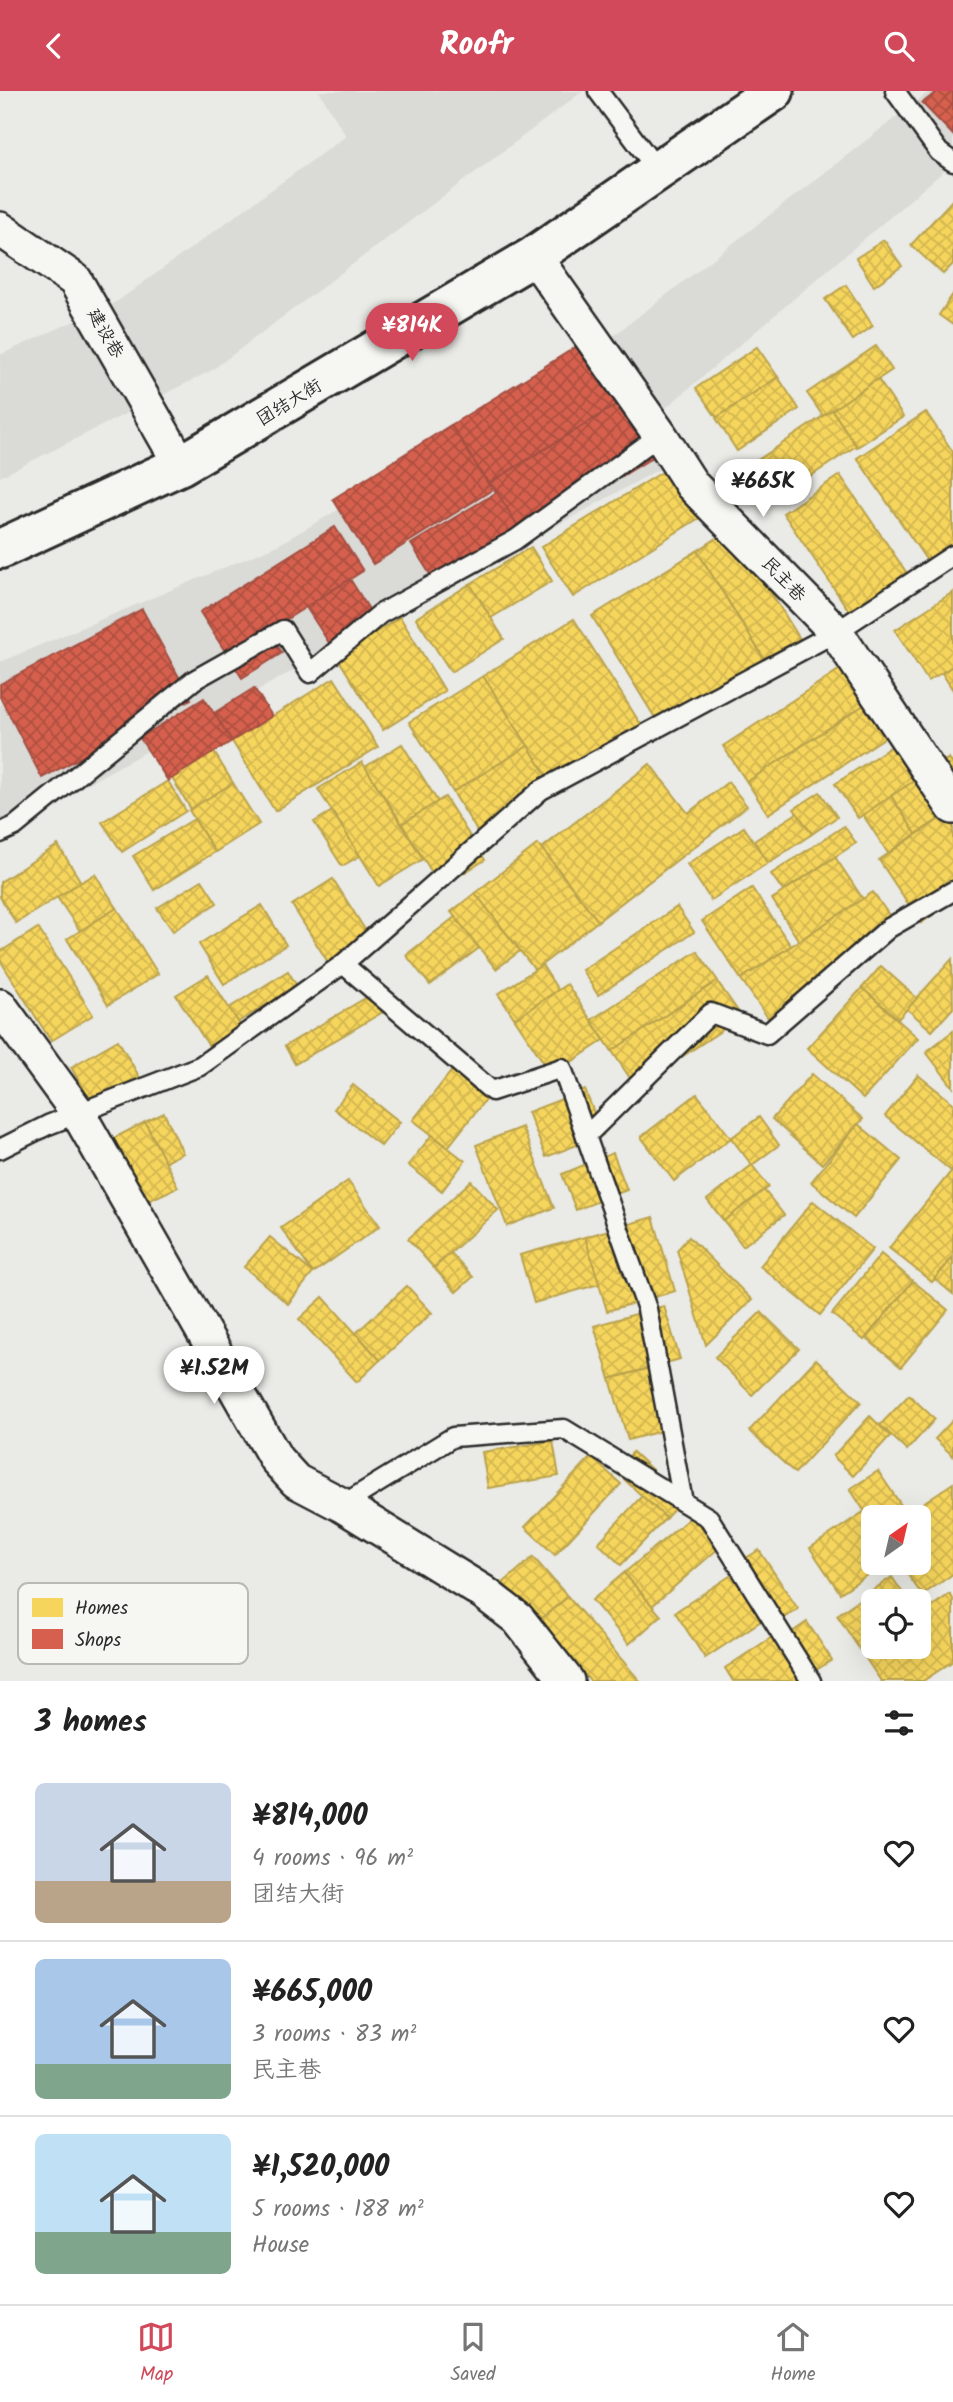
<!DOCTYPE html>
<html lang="en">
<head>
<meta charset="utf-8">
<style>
  body { margin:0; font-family:Kalam,"LXGW WenKai TC",sans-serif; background:#f2f2f2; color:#222; height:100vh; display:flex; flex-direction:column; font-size:26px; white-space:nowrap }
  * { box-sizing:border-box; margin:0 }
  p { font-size:23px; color:#767676 }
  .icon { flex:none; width:38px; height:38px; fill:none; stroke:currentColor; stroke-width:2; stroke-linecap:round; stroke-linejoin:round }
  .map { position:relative; height:1590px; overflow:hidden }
  .drawer { display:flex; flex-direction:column; background:#fff; flex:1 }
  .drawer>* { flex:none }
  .needle { width:46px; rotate:34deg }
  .fabs { position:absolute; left:861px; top:1414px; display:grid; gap:14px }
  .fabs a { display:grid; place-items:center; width:70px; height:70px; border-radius:10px; background:#fff; box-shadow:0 7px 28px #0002; font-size:35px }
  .price { position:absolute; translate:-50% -60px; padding:0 16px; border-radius:24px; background:#fff; color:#222; font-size:23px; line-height:46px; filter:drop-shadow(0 2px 4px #0008) }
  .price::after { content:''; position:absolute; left:50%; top:42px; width:21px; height:16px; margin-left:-10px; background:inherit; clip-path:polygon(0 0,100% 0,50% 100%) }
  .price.selected { background:#d1495b; color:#fff }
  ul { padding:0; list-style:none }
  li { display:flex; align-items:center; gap:21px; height:175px; padding:0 35px }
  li+li { border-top:2px solid #e0e0e0 }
  li span { display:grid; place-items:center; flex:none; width:196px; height:140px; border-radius:10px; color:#555 }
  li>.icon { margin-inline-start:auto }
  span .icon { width:84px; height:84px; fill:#fffc; stroke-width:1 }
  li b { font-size:30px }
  h2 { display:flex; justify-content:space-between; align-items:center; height:84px; padding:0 35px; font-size:30px }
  header { display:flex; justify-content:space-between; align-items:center; height:91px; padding:0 35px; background:#d1495b; color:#fff; font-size:32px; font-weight:600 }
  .tab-bar { display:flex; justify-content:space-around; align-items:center; height:98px; border-top:2px solid #e0e0e0; background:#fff; font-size:19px; color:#767676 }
  .tab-bar a { display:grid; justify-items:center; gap:4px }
  .tab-bar .selected { color:#d1495b }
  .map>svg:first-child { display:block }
  .built { fill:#dadad6 }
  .homes { fill:url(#homes-cross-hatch); stroke:#b9a24d; stroke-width:2 }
  .shops { fill:url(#shops-cross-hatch); stroke:#a35043; stroke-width:2 }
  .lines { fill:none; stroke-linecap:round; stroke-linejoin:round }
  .lane-casing { stroke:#2b2b2b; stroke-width:23 }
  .street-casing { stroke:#2b2b2b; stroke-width:38 }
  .secondary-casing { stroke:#2b2b2b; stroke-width:44 }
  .lane { stroke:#f6f6f2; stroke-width:18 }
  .street { stroke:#f6f6f2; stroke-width:33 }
  .secondary { stroke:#f6f6f2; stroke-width:38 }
  .labels { text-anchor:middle; stroke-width:7; stroke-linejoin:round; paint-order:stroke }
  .street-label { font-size:18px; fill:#2b2b2b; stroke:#f6f6f2 }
  .key { fill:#f6f6f2; stroke:#b9b9b6; stroke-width:2 }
  .key-label { font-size:19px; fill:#2b2b2b }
</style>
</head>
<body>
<header><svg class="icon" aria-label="back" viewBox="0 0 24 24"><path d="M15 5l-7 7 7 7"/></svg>Roofr<svg class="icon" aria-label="search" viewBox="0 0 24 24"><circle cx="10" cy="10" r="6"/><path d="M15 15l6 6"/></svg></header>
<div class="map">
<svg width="953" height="1590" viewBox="0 0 953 1590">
  <defs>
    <pattern id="homes-cross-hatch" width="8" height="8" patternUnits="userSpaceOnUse" patternTransform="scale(1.75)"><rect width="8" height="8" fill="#f6d55c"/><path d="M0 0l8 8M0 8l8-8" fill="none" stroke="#d3b750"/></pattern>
    <pattern id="shops-cross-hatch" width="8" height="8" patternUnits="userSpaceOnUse" patternTransform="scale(1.75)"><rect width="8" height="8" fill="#d6604d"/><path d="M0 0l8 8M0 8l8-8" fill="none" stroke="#ae4f40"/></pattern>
  </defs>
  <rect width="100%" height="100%" fill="#eaeae6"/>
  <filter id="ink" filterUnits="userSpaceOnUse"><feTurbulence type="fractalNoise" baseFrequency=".0143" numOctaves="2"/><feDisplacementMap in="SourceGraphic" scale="14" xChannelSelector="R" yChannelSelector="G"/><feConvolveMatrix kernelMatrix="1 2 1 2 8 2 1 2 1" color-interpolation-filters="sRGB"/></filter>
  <g filter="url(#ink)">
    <g class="built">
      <polygon points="319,0 583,0 212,279 0,386 0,264 118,210 346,45"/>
      <polygon points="930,0 953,0 953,74 951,74 641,338 665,375 0,741 0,571 278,454 546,297"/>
    </g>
    <g class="homes">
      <polygon points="953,108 953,173 943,183 911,154"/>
      <polygon points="884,149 902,175 874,195 856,167"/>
      <polygon points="846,194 873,235 853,249 825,208"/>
      <polygon points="953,203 953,234 939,224"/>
      <polygon points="876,255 892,279 823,325 807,302"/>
      <polygon points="757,256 778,286 717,327 696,297"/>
      <polygon points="778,286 799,318 737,360 716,327"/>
      <polygon points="878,288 903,326 857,356 832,319"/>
      <polygon points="832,319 856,355 776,408 752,373"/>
      <polygon points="926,321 953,361 953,471 936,483 857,367"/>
      <polygon points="672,375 704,424 573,506 541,456"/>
      <polygon points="840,384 915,494 858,533 783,422"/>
      <polygon points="731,438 800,548 765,569 697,460"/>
      <polygon points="531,456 552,490 491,527 470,493"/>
      <polygon points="697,460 764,568 659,633 592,525"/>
      <polygon points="470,493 504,548 451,581 416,527"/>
      <polygon points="953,501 953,575 928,590 895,539"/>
      <polygon points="400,526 445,600 383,639 337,566"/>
      <polygon points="574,528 645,640 554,696 483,585"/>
      <polygon points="851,571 875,607 747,691 723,655"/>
      <polygon points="953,575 953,599 942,582"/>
      <polygon points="483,585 528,655 453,701 409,631"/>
      <polygon points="334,587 378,656 275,720 232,650"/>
      <polygon points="879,604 901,636 768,723 747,691"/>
      <polygon points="916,639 939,674 858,727 835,693"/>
      <polygon points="402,653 438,711 402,733 365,676"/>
      <polygon points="528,655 554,696 479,743 453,701"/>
      <polygon points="214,661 233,692 191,718 172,687"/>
      <polygon points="949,667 953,673 953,719 916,743 891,705"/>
      <polygon points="362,671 423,768 379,795 318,698"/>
      <polygon points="650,673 688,722 728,691 747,715 598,830 542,757"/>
      <polygon points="168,690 186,720 122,761 102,731"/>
      <polygon points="233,692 259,733 215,761 189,719"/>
      <polygon points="820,701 837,726 812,743 794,718"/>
      <polygon points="891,705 916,743 888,762 863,724"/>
      <polygon points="445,706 485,769 441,796 402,733"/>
      <polygon points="953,719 953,810 921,832 879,769"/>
      <polygon points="332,720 360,765 342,775 314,731"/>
      <polygon points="797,722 812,743 768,772 754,750"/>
      <polygon points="194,728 215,761 154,799 133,765"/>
      <polygon points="844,735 856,752 783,800 771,783"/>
      <polygon points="744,736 768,772 711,809 687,773"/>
      <polygon points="538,753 598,830 535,879 475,802"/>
      <polygon points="58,754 81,791 16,832 0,806 0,791"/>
      <polygon points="835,766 863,808 799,850 772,808"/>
      <polygon points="95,783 117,817 80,840 57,806"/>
      <polygon points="333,788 374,853 333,879 292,814"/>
      <polygon points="202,789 217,812 173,840 157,817"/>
      <polygon points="752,797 791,855 741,888 702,830"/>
      <polygon points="873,801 900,840 768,927 741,888"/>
      <polygon points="475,802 520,860 496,878 451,821"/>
      <polygon points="262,814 286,854 224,893 199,853"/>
      <polygon points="677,816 694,841 598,904 582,879"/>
      <polygon points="117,817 158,883 108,914 67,848"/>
      <polygon points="455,826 479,857 430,894 406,864"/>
      <polygon points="38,837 93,924 51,950 0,869 0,861"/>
      <polygon points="697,860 718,890 612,960 591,929"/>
      <polygon points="952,868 953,917 932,940 907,918"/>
      <polygon points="542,874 558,899 515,928 498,903"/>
      <polygon points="881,875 917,907 898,928 862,897"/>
      <polygon points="288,880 297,895 238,931 229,917"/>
      <polygon points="208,884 242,937 210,957 176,904"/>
      <polygon points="717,890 742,926 636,996 612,960"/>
      <polygon points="567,893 604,949 552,984 515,928"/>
      <polygon points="862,897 918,947 863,1008 807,957"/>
      <polygon points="377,900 388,918 295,973 285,955"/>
      <polygon points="953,940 953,996 926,961"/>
      <polygon points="118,949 144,994 97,1021 71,976"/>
      <polygon points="457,973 492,1000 448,1056 413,1029"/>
      <polygon points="812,983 863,1028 822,1073 772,1028"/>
      <polygon points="918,984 953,1012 953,1078 951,1080 885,1025"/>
      <polygon points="353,994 400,1031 381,1055 334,1018"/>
      <polygon points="585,999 603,1044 546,1066 528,1021"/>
      <polygon points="697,1003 731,1047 674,1090 641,1046"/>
      <polygon points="164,1022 183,1062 165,1071 145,1031"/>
      <polygon points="759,1026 779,1054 752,1074 731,1047"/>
      <polygon points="145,1031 178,1096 146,1111 114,1047"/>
      <polygon points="858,1033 901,1069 854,1127 811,1091"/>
      <polygon points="522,1036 554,1117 507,1135 476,1054"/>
      <polygon points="432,1044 465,1070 442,1100 408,1074"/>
      <polygon points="613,1062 627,1099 576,1119 562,1083"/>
      <polygon points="752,1074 769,1096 724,1130 707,1109"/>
      <polygon points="953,1078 953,1166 932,1191 889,1157"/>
      <polygon points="348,1090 380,1135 313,1182 281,1137"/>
      <polygon points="471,1090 498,1119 434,1177 408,1148"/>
      <polygon points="764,1099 784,1124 743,1155 724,1130"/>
      <polygon points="813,1110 873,1158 820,1224 760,1175"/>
      <polygon points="653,1126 675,1200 607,1220 585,1146"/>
      <polygon points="270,1146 313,1182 288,1213 244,1176"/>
      <polygon points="585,1146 599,1193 534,1212 520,1164"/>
      <polygon points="689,1146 752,1209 706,1254 677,1159"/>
      <polygon points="451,1162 473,1186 456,1201 434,1177"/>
      <polygon points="881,1163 913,1190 864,1249 832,1223"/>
      <polygon points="953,1166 953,1203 935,1188"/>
      <polygon points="913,1190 948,1219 901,1276 866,1247"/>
      <polygon points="407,1195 432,1222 380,1269 356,1242"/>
      <polygon points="323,1206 380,1269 357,1291 299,1228"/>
      <polygon points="664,1215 680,1268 610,1288 594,1235"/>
      <polygon points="761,1221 799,1258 752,1304 715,1266"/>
      <polygon points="816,1268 861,1311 795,1382 749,1340"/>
      <polygon points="654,1276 672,1337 628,1349 610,1288"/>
      <polygon points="909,1304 935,1328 907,1359 880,1334"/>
      <polygon points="870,1325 890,1345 853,1385 833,1365"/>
      <polygon points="953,1329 953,1365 935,1348"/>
      <polygon points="553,1350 559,1385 488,1397 482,1361"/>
      <polygon points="633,1361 683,1408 666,1427 615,1380"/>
      <polygon points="591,1366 621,1393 555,1464 525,1436"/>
      <polygon points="878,1380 907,1423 902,1426 873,1426 873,1433 850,1398"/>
      <polygon points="953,1392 953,1483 922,1504 900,1472 919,1472 919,1426 902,1426"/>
      <polygon points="642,1405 666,1427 621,1474 598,1452"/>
      <polygon points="865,1420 873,1433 873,1472 885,1472 840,1502 810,1457"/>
      <polygon points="692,1425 719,1457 652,1515 624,1482"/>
      <polygon points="759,1459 798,1518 778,1531 738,1472"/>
      <polygon points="533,1466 568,1506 537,1531 503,1492"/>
      <polygon points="736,1481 767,1526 705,1567 675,1521"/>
      <polygon points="624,1482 661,1525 629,1553 592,1509"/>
      <polygon points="892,1486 908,1510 873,1510 873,1554 862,1562 837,1524"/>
      <polygon points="950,1503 953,1508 953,1570 923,1590 881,1590 862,1562 873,1554 919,1556 919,1524"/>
      <polygon points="568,1506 640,1590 590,1590 538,1530"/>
      <polygon points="807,1531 832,1569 807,1585 782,1548"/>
      <polygon points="778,1542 807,1585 799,1590 733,1590 725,1577"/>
    </g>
    <g class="shops">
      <polygon points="938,0 953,0 953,44 922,12"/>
      <polygon points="584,251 621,311 488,393 451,334"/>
      <polygon points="621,311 655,365 524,445 490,392"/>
      <polygon points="451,334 492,399 373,473 333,408"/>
      <polygon points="497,401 524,445 440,499 411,453"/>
      <polygon points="335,436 363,480 268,540 282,562 242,587 200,521"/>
      <polygon points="350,488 375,528 331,555 306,516"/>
      <polygon points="142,518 191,608 42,687 0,606 0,593"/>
      <polygon points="254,597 272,625 232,650 214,622"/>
      <polygon points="204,607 232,650 168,690 140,647"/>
    </g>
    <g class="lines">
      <g class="lane-casing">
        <g id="lane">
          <polyline points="598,0 658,80"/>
          <polyline points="895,0 939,61 953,71"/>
          <polyline points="0,742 15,735 194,589 283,539 310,582 380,523 515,449 660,344"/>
          <polyline points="343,873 492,1000 562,977 647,1218 683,1411"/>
          <polyline points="586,1045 711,922 767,943 889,837 953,800"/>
          <polyline points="0,1058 48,1034 200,975 343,873 541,699 836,541 953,464"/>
          <polyline points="342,1414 453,1346 564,1338 709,1427 811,1590"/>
        </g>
      </g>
      <g class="street-casing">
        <g id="street">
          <polyline points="0,138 75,189 181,374"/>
          <polyline points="534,165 660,344 692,394 836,541 953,716"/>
          <polyline points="0,915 78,1022 276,1368 296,1390 342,1414 483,1501 518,1528 567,1590"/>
        </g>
      </g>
      <g class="secondary-casing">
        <polyline id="secondary" points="0,458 181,374 534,165 774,0"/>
      </g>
      <use href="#lane" class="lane"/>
      <use href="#street" class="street"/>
      <use href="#secondary" class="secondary"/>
    </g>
  </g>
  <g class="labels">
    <g class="street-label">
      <text transform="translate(106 242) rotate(60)" y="6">建设巷</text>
      <text transform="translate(289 311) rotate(-31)" y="6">团结大街</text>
      <text transform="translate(784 488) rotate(46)" y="6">民主巷</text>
    </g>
  </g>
  <rect x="18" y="1492" width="230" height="81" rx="10" class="key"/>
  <rect x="32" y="1507" width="31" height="19" fill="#f6d55c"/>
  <rect x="32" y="1538" width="31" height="20" fill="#d6604d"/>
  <g class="key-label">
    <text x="75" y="1523">Homes</text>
    <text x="75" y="1555">Shops</text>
  </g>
</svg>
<div class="fabs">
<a><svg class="needle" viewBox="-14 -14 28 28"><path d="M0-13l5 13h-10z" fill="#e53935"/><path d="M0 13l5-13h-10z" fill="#767676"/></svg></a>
<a><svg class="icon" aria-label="locate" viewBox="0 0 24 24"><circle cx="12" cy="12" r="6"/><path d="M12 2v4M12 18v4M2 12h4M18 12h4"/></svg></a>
</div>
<b class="price selected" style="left:412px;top:272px">¥814K</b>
<b class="price" style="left:763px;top:428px">¥665K</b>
<b class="price" style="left:214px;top:1315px">¥1.52M</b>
</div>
<section class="drawer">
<h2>3 homes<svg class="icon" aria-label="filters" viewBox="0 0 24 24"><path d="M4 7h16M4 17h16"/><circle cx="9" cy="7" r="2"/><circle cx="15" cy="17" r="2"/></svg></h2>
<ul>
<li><span style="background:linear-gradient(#c9d6e8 70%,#b9a48a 0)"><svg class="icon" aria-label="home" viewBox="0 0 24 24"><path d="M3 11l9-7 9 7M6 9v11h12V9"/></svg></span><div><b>¥814,000</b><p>4 rooms · 96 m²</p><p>团结大街</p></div><svg class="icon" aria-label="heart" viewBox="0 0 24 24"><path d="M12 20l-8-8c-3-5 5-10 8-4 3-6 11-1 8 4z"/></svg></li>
<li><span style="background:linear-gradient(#a9c7e8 75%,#7fa58c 0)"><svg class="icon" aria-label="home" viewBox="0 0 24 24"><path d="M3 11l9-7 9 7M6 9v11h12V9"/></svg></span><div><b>¥665,000</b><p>3 rooms · 83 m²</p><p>民主巷</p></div><svg class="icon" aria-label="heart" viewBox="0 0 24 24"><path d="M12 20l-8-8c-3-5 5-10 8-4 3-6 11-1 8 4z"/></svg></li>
<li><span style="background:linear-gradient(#bfe0f5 70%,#7fa58c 0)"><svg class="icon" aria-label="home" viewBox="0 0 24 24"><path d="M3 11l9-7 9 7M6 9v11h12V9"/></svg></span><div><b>¥1,520,000</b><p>5 rooms · 188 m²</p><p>House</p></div><svg class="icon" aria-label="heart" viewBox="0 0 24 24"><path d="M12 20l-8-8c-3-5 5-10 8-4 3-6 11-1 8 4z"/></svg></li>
</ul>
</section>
<nav class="tab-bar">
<a class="selected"><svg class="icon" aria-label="map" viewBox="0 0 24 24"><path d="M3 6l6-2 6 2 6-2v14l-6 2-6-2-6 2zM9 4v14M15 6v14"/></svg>Map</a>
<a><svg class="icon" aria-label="saved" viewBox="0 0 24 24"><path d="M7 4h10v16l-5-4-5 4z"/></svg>Saved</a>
<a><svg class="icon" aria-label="home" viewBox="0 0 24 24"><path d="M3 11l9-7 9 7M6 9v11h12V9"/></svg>Home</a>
</nav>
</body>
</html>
